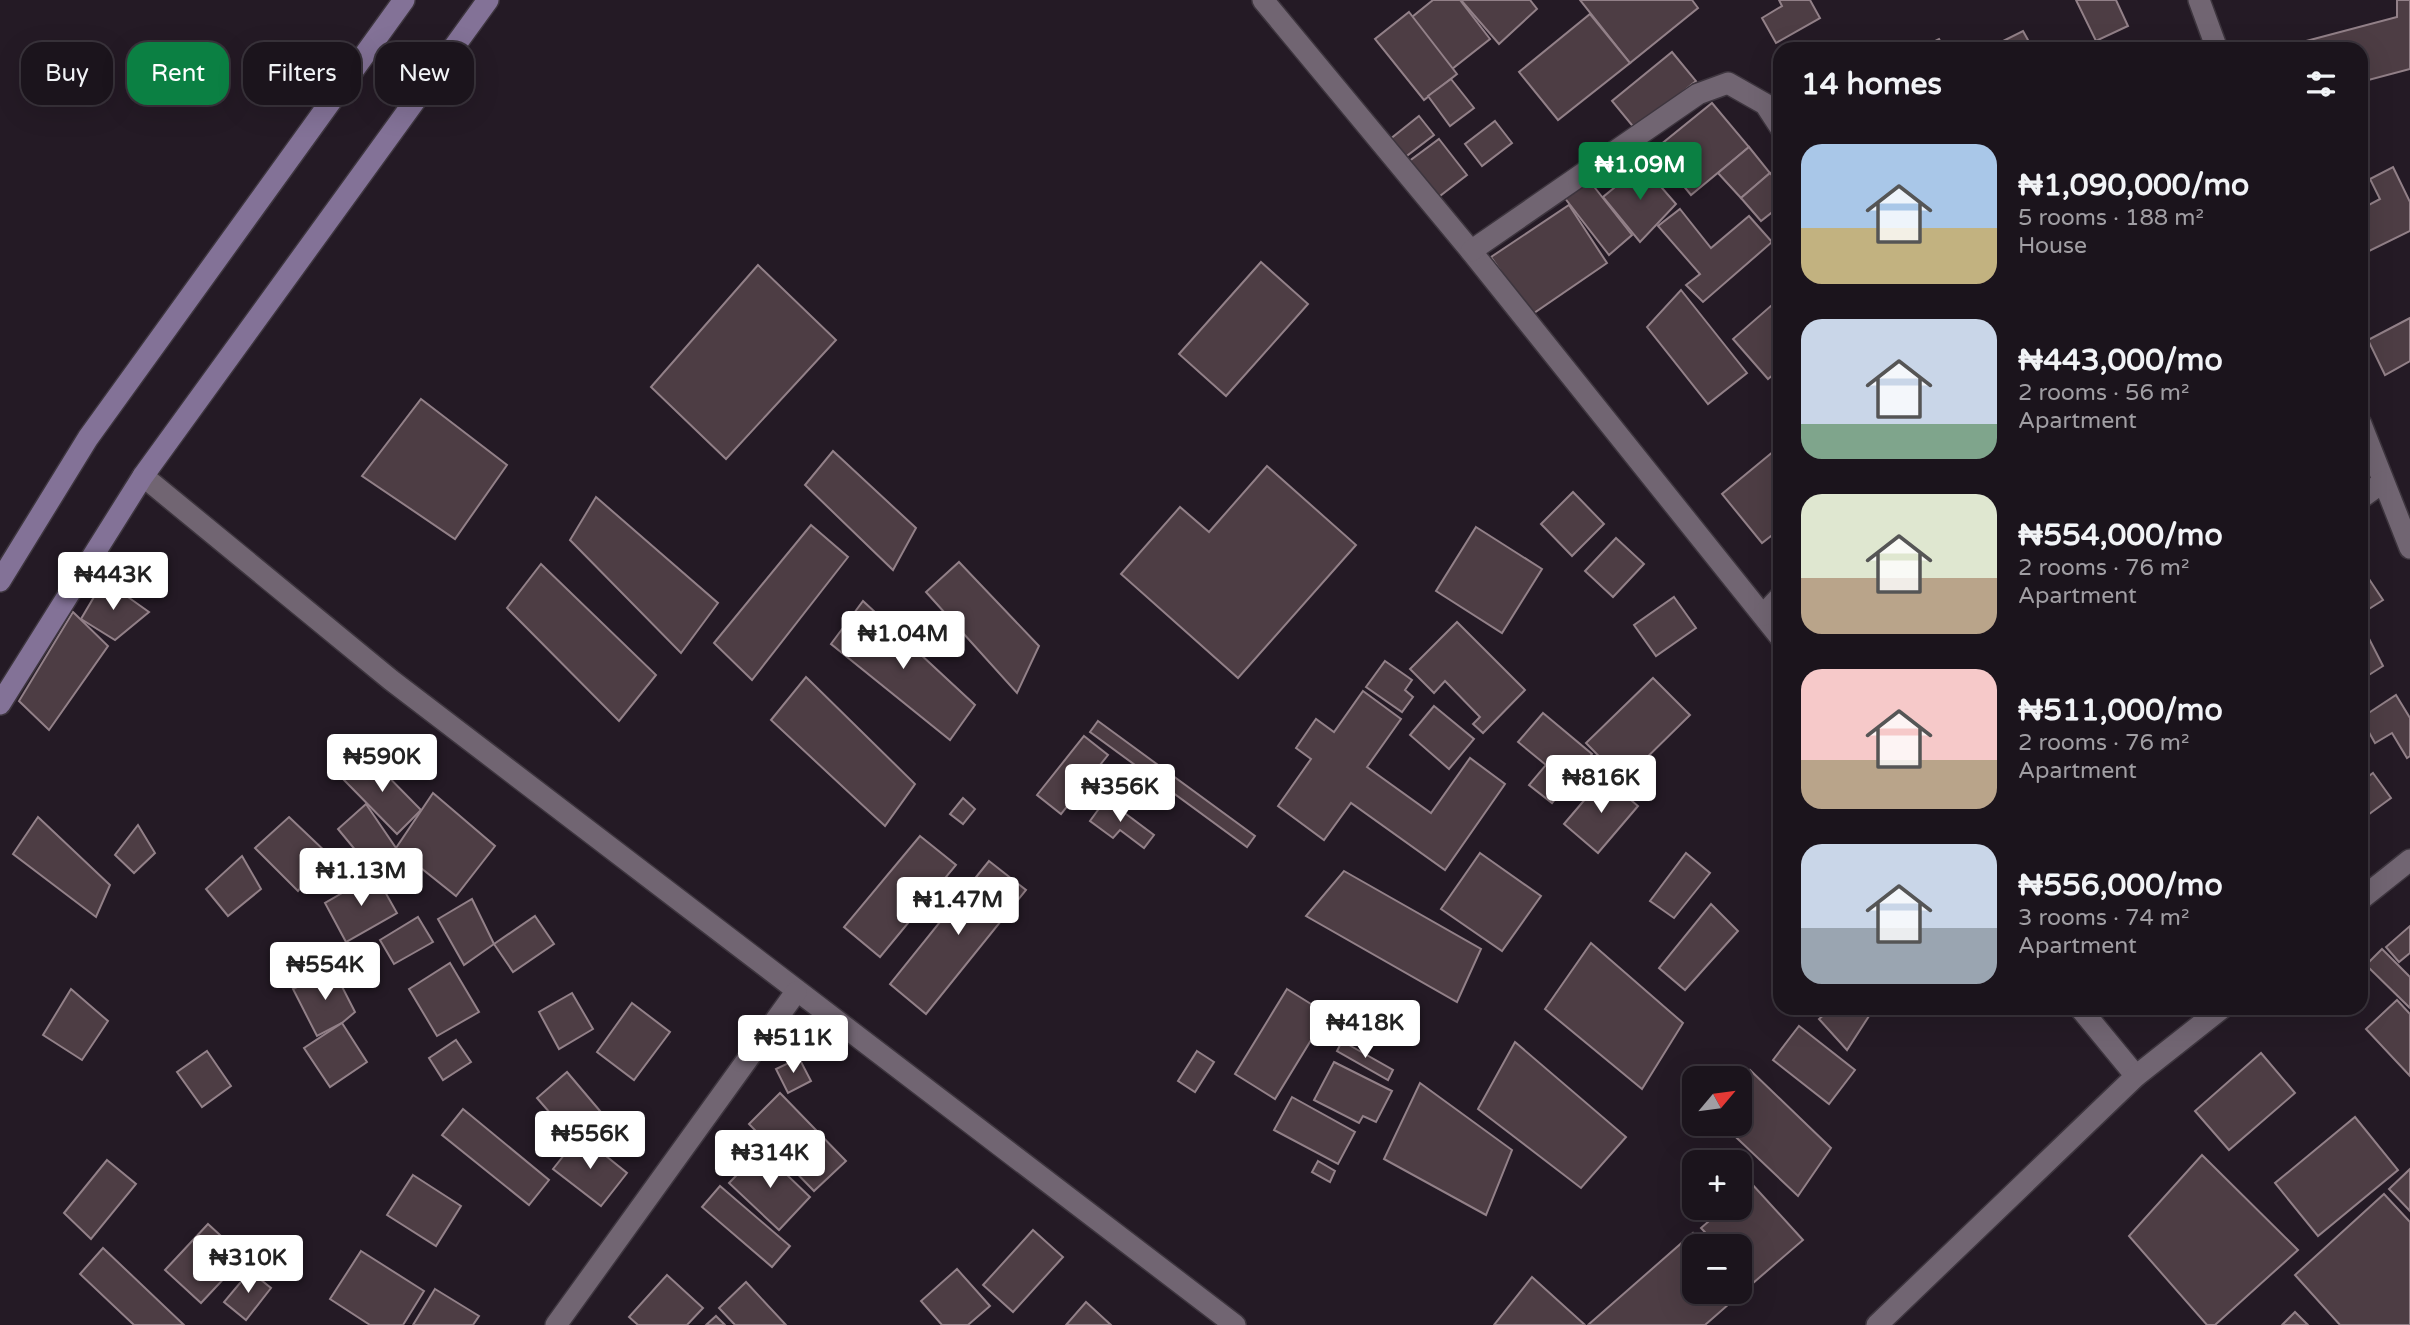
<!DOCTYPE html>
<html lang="en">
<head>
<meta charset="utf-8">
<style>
  body { margin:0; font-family:"Varela Round",sans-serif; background:#282129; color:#f1f3f6; height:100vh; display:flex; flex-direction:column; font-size:26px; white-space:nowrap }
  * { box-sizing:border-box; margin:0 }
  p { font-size:23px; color:#a09ea3 }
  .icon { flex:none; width:38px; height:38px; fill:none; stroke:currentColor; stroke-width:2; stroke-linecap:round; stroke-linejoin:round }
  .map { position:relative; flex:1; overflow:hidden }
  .sheet { position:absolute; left:1773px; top:42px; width:595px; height:973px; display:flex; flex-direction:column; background:#1b141c; border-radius:21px; box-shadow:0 7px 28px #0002,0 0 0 2px #39333b }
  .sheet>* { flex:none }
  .hud { position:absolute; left:21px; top:42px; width:665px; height:63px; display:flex; gap:14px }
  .needle { width:46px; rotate:61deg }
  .tools { position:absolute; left:1682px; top:1066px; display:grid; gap:14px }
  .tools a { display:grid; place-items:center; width:70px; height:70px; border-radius:14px; background:#1b141c; box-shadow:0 7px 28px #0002,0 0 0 2px #39333b; font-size:35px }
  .price { position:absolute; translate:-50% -60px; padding:0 16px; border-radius:7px; background:#fff; color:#222; font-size:23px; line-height:46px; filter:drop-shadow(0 2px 4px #0008) }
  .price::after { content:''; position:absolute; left:50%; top:42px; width:21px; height:16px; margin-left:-10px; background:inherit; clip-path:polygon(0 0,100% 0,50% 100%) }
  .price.on { background:#0b8043; color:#fff }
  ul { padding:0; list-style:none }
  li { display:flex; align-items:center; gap:21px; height:175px; padding:0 28px }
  li span { display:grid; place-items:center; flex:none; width:196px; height:140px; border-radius:21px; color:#555 }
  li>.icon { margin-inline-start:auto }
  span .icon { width:84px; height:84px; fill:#fffc; stroke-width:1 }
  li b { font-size:30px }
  h2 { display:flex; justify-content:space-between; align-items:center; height:84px; padding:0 28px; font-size:30px }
  .tag { padding:0 24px; border-radius:21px; background:#1b141c; box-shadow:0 7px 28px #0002,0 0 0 2px #39333b; font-size:24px; line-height:63px }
  .tag.on { background:#0b8043; color:#fff }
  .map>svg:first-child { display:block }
  .building { fill:#4d3d44; stroke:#928088; stroke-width:2 }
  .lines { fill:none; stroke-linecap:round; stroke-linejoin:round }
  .street-casing { stroke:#3d353e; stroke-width:24 }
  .secondary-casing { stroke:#3d353e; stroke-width:24 }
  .street { stroke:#716572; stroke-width:21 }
  .secondary { stroke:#837297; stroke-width:21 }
</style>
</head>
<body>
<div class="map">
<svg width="2410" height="1325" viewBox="0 0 2410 1325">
  <rect width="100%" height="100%" fill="#241a25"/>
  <g class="building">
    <polygon points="1433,0 1460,0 1490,39 1452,69 1412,17"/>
    <polygon points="1461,0 1530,0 1537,9 1499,44"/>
    <polygon points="1580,0 1692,0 1698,8 1630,63"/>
    <polygon points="1779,0 1810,0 1820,18 1776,43 1762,18 1782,6"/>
    <polygon points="2076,0 2116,0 2128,26 2096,41"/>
    <polygon points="2397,0 2410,0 2410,69 2361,82 2361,49 2292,49 2291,45 2397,17"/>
    <polygon points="1409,12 1457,74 1424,100 1375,39"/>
    <polygon points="1590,14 1630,63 1558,120 1519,72"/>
    <polygon points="2023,31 2033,49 1987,49"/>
    <polygon points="1939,39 1944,49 1919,49"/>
    <polygon points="1672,52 1696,81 1636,130 1612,101"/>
    <polygon points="1451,79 1474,108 1450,126 1428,96"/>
    <polygon points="1712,103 1749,147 1691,195 1654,150"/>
    <polygon points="1419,116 1434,135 1404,158 1389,140"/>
    <polygon points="1495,121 1512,143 1482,166 1465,144"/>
    <polygon points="1439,139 1467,175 1436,199 1408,162"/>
    <polygon points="1749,147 1770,173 1741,198 1718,173"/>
    <polygon points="1642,165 1676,204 1640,242 1603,197"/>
    <polygon points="2393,167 2410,202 2410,231 2361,255 2361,209 2380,199 2370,179"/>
    <polygon points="1770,173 1780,184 1780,206 1761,221 1741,198"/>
    <polygon points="1588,179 1632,235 1609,255 1564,197"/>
    <polygon points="1569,205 1607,263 1531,315 1491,257"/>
    <polygon points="1680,209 1711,248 1749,216 1772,242 1703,302 1686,285 1700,274 1658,226"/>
    <polygon points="1261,262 1308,304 1226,396 1179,354"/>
    <polygon points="758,265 836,340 726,459 651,387"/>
    <polygon points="1681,290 1747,373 1708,404 1647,327"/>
    <polygon points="1780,298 1780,369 1768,379 1733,339"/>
    <polygon points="2410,318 2410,361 2385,375 2368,340"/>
    <polygon points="421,399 507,465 455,539 362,476"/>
    <polygon points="1780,446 1780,529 1762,543 1722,494"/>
    <polygon points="833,451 916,528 893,570 805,485"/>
    <polygon points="1267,466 1356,545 1238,678 1121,574 1180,507 1209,532"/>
    <polygon points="1573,492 1604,524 1572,556 1541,524"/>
    <polygon points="596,497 718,603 681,653 570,540"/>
    <polygon points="811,525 848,557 752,680 714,643"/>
    <polygon points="1476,527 1542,569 1502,633 1436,591"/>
    <polygon points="1616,538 1644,564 1613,597 1585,571"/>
    <polygon points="959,562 1039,646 1017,693 926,592"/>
    <polygon points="541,564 656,675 619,721 507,608"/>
    <polygon points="2361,567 2383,600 2361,614"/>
    <polygon points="104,580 149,612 115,640 81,619"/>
    <polygon points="1674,597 1696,628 1656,656 1634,625"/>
    <polygon points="863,601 975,705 950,740 831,644"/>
    <polygon points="73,612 108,646 49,730 19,701"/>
    <polygon points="1457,622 1525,690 1483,733 1473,724 1480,717 1445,681 1434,693 1410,669"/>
    <polygon points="2361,623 2383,666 2361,680"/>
    <polygon points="1385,661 1412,680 1405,690 1413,697 1402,712 1366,687"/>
    <polygon points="806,677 915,784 885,826 771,720"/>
    <polygon points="1653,678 1690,715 1623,781 1586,743"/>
    <polygon points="1363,691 1401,719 1367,767 1431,813 1470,758 1505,784 1445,870 1351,803 1324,840 1278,806 1311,759 1296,748 1316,719 1334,732"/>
    <polygon points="2396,695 2410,718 2410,756 2407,758 2392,733 2375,743 2361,718"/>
    <polygon points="1434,706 1474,739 1449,769 1410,735"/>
    <polygon points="1543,713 1592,754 1552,803 1529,785 1546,765 1518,742"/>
    <polygon points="1098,721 1255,836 1247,847 1090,732"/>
    <polygon points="1084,736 1108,755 1061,814 1037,795"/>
    <polygon points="367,755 421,810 397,834 343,779"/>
    <polygon points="2373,773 2391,798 2361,820 2361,782"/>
    <polygon points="1604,777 1638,806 1598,853 1564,824"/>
    <polygon points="433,793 495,846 456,896 396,848"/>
    <polygon points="963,798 975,809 963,824 950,814"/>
    <polygon points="1106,799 1154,835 1144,848 1120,830 1113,838 1090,821"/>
    <polygon points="366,804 396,848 375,874 338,829"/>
    <polygon points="38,817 110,885 96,917 13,854"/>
    <polygon points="289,817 328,854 298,891 255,848"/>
    <polygon points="138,825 155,853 134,873 115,855"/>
    <polygon points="920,836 956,865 880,957 844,927"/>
    <polygon points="1480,853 1541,896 1502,951 1441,909"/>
    <polygon points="1686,853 1710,873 1674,918 1650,901"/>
    <polygon points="242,856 261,889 228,916 206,889"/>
    <polygon points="989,861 1026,890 926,1014 890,984"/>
    <polygon points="1344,871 1481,949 1457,1002 1306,916"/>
    <polygon points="375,874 397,913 346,942 325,903"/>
    <polygon points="472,899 494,944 464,965 438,919"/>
    <polygon points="1711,904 1738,931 1685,990 1659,968"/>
    <polygon points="535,916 554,944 513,972 494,944"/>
    <polygon points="418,917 433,942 394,964 380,940"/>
    <polygon points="2410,926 2410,953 2399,962 2386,947"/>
    <polygon points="1591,943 1683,1023 1642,1089 1545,1009"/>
    <polygon points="2382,949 2410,977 2410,1008 2366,965"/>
    <polygon points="450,963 479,1012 437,1036 409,989"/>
    <polygon points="333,969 355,1012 342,1023 317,1036 293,989"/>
    <polygon points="71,989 108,1021 82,1060 43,1035"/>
    <polygon points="1287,989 1327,1014 1275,1099 1235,1074"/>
    <polygon points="572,993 593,1029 559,1049 539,1012"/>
    <polygon points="2397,1000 2410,1014 2410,1076 2366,1029"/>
    <polygon points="632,1003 670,1032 634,1080 597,1052"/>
    <polygon points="1832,1008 1863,1008 1871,1013 1847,1050 1819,1019"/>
    <polygon points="342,1023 367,1062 330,1087 304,1048"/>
    <polygon points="1799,1026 1855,1070 1829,1104 1773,1060"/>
    <polygon points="456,1040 471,1062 443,1080 429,1058"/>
    <polygon points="1342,1041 1393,1070 1388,1080 1337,1051"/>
    <polygon points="1515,1042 1626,1137 1581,1188 1478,1109"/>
    <polygon points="207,1051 231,1086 202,1107 177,1072"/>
    <polygon points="1197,1051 1214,1062 1195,1092 1178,1081"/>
    <polygon points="2261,1053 2295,1093 2229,1150 2195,1111"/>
    <polygon points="799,1058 811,1081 788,1093 776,1069"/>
    <polygon points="1334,1062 1392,1091 1376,1122 1363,1116 1359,1123 1314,1100"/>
    <polygon points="1750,1070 1831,1148 1798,1196 1722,1124 1740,1124 1740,1084"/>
    <polygon points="567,1072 600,1111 571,1137 537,1098"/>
    <polygon points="1420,1083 1512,1150 1486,1215 1384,1159"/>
    <polygon points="780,1093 846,1161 814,1191 749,1124"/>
    <polygon points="1292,1097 1355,1132 1338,1164 1274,1130"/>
    <polygon points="463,1109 549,1180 529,1205 442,1135"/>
    <polygon points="2355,1117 2398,1170 2318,1236 2275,1183"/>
    <polygon points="580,1135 627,1173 601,1206 553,1169"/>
    <polygon points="761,1150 810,1197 779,1230 729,1183"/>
    <polygon points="2202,1155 2298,1250 2215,1325 2207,1325 2129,1236"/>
    <polygon points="107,1160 136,1184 91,1239 64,1213"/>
    <polygon points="1318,1161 1335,1171 1330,1182 1312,1172"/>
    <polygon points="2410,1169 2410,1211 2389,1189"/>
    <polygon points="413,1175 461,1206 436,1246 387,1215"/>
    <polygon points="1751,1183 1803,1240 1753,1283 1740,1269 1740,1246 1718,1246 1701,1228 1724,1208 1740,1208 1740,1194"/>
    <polygon points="720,1186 790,1246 772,1267 702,1207"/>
    <polygon points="2384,1194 2410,1222 2410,1325 2340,1325 2295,1275"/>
    <polygon points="208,1224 244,1257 201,1303 165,1270"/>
    <polygon points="1033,1230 1063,1257 1013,1312 983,1285"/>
    <polygon points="1693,1233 1705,1246 1694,1246 1694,1292 1740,1292 1740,1284 1745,1290 1705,1325 1588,1325"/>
    <polygon points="103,1248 184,1325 134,1325 80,1274"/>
    <polygon points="361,1251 424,1291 403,1325 370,1325 330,1299"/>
    <polygon points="957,1269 990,1306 968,1325 942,1325 921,1301"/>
    <polygon points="250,1271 271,1288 246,1320 224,1302"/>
    <polygon points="667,1275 703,1308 687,1325 638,1325 629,1317"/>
    <polygon points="1532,1277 1585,1325 1494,1325"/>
    <polygon points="746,1282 786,1325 735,1325 719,1308"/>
    <polygon points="435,1289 479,1316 473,1325 413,1325"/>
    <polygon points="1086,1302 1111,1325 1066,1325"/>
    <polygon points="2295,1312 2308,1325 2282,1325"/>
    <polygon points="716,1316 725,1325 706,1325"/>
  </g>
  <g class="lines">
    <g class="street-casing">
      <g id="street">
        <polyline points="1263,0 1471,251 1780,637"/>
        <polyline points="2199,0 2217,49"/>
        <polyline points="1471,251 1698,94 1728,83 1765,104 1780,127"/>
        <polyline points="2361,424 2410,548"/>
        <polyline points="143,476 391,680 1235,1325"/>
        <polyline points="2361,498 2383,482"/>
        <polyline points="1763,615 1780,597"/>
        <polyline points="2361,899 2410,860"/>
        <polyline points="2080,1008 2136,1076"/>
        <polyline points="556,1325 796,992"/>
        <polyline points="1877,1325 2136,1076 2222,1008"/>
      </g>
    </g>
    <g class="secondary-casing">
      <g id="secondary">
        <polyline points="0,581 88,438 404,0"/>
        <polyline points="0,704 143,476 488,0"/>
      </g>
    </g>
    <use href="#street" class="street"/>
    <use href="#secondary" class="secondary"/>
  </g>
</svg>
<div class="tools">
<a><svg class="needle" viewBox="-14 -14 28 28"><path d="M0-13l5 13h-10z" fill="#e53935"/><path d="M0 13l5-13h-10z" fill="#a09ea3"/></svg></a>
<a>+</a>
<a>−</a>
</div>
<b class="price on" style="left:1640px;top:202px">₦1.09M</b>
<b class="price" style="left:113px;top:612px">₦443K</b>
<b class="price" style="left:903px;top:671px">₦1.04M</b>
<b class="price" style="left:382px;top:794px">₦590K</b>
<b class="price" style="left:1601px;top:815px">₦816K</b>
<b class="price" style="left:1120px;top:824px">₦356K</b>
<b class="price" style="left:361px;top:908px">₦1.13M</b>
<b class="price" style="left:958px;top:937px">₦1.47M</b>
<b class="price" style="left:325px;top:1002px">₦554K</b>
<b class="price" style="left:1365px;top:1060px">₦418K</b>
<b class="price" style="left:793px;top:1075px">₦511K</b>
<b class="price" style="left:590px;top:1171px">₦556K</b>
<b class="price" style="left:770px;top:1190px">₦314K</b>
<b class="price" style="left:248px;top:1295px">₦310K</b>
<div class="hud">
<a class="tag">Buy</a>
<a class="tag on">Rent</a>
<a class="tag">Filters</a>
<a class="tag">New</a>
</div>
<section class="sheet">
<h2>14 homes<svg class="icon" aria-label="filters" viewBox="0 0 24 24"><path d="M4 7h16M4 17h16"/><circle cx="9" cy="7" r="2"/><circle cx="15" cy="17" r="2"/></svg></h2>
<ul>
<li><span style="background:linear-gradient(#a9c7e8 60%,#c2b280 0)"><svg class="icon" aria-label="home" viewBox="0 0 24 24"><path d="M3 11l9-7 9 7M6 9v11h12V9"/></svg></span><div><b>₦1,090,000/mo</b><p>5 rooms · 188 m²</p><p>House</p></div></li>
<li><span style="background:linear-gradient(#c9d6e8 75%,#7fa58c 0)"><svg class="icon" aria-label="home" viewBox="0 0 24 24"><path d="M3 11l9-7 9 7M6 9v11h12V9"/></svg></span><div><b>₦443,000/mo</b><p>2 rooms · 56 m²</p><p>Apartment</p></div></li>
<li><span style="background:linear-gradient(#dfe7d0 60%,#b9a48a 0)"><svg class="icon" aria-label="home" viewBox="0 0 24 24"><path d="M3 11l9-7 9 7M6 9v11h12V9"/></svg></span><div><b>₦554,000/mo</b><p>2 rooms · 76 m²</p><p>Apartment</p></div></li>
<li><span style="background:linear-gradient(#f6c9c9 65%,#b9a48a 0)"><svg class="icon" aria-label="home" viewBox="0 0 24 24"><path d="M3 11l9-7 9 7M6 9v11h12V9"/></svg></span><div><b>₦511,000/mo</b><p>2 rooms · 76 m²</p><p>Apartment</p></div></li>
<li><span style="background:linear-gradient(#c9d6e8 60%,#9aa5b1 0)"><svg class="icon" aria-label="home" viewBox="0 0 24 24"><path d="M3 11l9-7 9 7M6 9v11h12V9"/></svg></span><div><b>₦556,000/mo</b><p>3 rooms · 74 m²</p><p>Apartment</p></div></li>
</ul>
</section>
</div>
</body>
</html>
